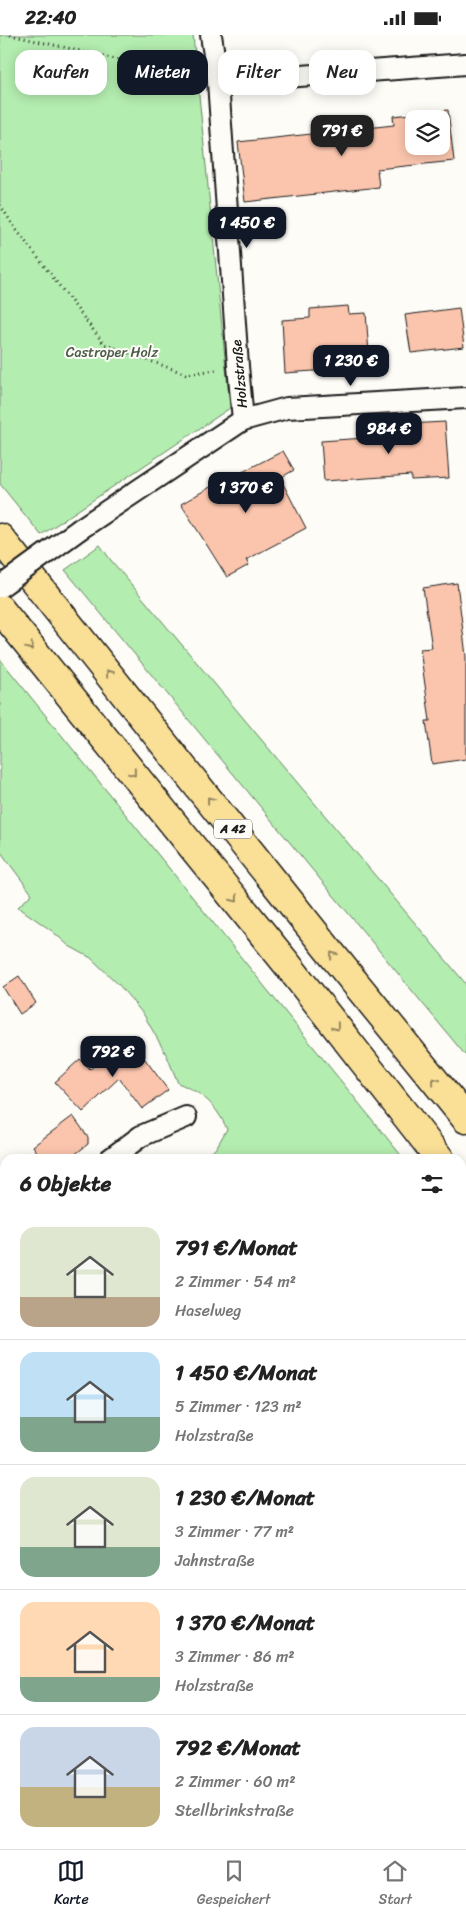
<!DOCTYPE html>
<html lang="de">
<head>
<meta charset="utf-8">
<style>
  body { margin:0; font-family:Sriracha,sans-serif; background:#f2f2f2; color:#222; height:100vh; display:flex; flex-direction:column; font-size:19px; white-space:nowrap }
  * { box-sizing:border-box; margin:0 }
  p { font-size:16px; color:#767676 }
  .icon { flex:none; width:28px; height:28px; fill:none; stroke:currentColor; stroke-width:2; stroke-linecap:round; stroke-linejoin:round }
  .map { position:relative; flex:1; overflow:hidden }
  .panel { position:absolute; left:0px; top:1119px; width:466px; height:696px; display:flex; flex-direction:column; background:#fff; border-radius:15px 15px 0 0; box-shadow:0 2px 12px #0003 }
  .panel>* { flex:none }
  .hud { position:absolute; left:15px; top:15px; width:436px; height:45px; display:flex; gap:10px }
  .fabs { position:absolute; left:405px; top:75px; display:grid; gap:10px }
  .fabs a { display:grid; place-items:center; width:45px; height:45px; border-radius:10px; background:#fff; box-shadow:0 2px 12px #0003; font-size:25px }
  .price { position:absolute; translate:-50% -42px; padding:0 11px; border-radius:10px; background:#111827; color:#fff; font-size:16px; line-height:32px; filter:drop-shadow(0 1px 2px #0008) }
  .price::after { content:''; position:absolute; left:50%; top:30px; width:15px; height:11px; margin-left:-8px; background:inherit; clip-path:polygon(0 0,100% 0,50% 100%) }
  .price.on { background:#222; color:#fff }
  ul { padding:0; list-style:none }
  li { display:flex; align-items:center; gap:15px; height:125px; padding:0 20px }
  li+li { border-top:1px solid #e0e0e0 }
  li span { display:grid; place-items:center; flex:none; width:140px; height:100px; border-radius:15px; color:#555 }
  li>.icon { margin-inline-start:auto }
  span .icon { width:60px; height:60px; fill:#fffc; stroke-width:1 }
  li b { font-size:21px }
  h2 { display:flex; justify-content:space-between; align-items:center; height:60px; padding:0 20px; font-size:21px }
  .chip { padding:0 18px; border-radius:15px; background:#fff; box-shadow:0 2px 12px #0003; font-size:18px; line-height:45px }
  .chip.on { background:#111827; color:#fff }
  .status { display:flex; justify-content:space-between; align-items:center; height:35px; padding:0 25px; background:#fff; direction:ltr }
  .status svg { height:14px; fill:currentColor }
  .menu { display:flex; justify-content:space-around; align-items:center; height:70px; border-top:1px solid #e0e0e0; background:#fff; font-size:14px; color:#767676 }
  .menu a { display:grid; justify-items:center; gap:2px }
  .menu .on { color:#111827 }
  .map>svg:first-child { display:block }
  .green { fill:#b4edb0; stroke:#688466 }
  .building { fill:#fbc5ad; stroke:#1c1c1c; fill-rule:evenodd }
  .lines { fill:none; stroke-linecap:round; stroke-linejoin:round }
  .minor-casing { stroke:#1c1c1c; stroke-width:24 }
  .motorway-casing { stroke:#1c1c1c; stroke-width:31 }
  .path { stroke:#1c1c1c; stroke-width:3; stroke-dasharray:1 4; stroke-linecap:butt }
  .minor { stroke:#fdfcf7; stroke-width:20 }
  .motorway { stroke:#fadf96; stroke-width:28 }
  .minor-bridge-casing { stroke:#1c1c1c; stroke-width:24; stroke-linecap:butt }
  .minor-bridge { stroke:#fdfcf7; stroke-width:20 }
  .oneway { stroke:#96875f }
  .labels { text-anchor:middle; stroke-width:4; stroke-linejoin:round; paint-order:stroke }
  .shield { fill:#fdfcf7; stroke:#605f5e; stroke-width:1 }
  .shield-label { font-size:12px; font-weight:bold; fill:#1c1c1c }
  .park-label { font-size:14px; fill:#4a5b48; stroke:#fdfcf7 }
  .street-label { font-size:14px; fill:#1c1c1c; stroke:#fdfcf7 }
</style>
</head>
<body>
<div class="status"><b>22:40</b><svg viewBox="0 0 49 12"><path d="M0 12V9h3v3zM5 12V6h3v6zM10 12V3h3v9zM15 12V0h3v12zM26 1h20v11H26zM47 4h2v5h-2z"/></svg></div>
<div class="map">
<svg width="466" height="1814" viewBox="0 0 466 1814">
  <rect width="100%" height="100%" fill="#fdfcf7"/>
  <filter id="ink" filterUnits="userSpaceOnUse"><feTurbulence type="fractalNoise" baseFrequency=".02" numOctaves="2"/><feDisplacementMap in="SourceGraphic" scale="10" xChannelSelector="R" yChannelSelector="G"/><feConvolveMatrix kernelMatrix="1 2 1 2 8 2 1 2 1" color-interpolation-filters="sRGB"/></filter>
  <g filter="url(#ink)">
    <g class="green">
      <polygon points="0,0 193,0 230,373 41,500 0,449"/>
      <polygon points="100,510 110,524 466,949 466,1021 65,535"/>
      <path d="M0,624L404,1124H204L216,1113L227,1094C215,1069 204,1059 178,1048L167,1021L144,980L120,951L91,923L69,911L52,896L18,872L32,859L0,816Z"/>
      <polygon points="461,1196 466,1201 466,1614 461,1605"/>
      <polygon points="0,1523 5,1527 5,1717 0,1720"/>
    </g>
    <g class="building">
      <path d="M448,75L454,126L377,134L379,152L245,167L238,107L394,90L393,81ZM414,84H441V111H414Z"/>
      <polygon points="348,271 349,279 366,278 370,332 285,338 282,285 310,283 310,274"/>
      <polygon points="459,273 464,312 411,318 405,280"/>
      <polygon points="445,387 449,443 411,445 411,440 324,446 321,406 409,400 408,389"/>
      <polygon points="283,416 294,435 280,443 306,493 246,525 249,530 227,542 181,469 219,447 219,449"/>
      <polygon points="457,548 466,621 466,724 432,729 426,686 430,686 420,614 432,613 423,553"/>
      <polygon points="19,941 36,968 20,979 3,952"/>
      <polygon points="130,1004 168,1055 142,1074 119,1043 83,1077 55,1047 80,1024 90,1034"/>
      <polygon points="73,1081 88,1102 88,1109 69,1124 42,1124 33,1111"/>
    </g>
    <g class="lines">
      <g class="minor-casing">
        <g id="minor">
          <polyline points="211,0 218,47 238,331 243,385"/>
          <polyline points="218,47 466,29"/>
          <polyline points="80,494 243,385 287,373 466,363"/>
          <polyline points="110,1124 141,1101 186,1082"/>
          <polyline points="0,1223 5,1217"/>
          <polyline points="443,1810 445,1814"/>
        </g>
      </g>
      <g class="motorway-casing">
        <g id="motorway">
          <polyline points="0,503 326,912 466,1084"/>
          <polyline points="0,574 287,929 440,1124"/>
          <polyline points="461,1151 466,1157"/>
        </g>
      </g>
      <g class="path">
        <polyline points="10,0 195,42"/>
        <polyline points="0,170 15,193 104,309 186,339 216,335"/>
        <polyline points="0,1534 5,1538"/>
        <polyline points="0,1790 5,1800"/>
        <polyline points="11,1810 14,1814"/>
      </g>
      <use href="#minor" class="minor"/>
      <use href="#motorway" class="motorway"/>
      <g class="minor-bridge-casing">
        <polyline id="minor-bridge" points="0,552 80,494"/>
      </g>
      <use href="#minor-bridge" class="minor-bridge"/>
    </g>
    <defs><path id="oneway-chevron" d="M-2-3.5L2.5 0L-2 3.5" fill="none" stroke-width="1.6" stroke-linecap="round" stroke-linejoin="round" transform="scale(1.25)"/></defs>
    <g class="oneway">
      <use href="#oneway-chevron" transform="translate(30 612) rotate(51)"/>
      <use href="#oneway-chevron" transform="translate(109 638) rotate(-129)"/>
      <use href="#oneway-chevron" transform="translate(133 738) rotate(51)"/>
      <use href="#oneway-chevron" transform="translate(210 765) rotate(-129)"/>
      <use href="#oneway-chevron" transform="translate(235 864) rotate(51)"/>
      <use href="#oneway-chevron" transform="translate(333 920) rotate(-129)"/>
      <use href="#oneway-chevron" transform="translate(336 992) rotate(52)"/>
      <use href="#oneway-chevron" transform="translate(435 1046) rotate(-129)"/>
    </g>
  </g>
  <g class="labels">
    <rect class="shield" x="214" y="784.5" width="38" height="19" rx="4"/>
    <g class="shield-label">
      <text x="233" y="798">A 42</text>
    </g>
    <g class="park-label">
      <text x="112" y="322">Castroper Holz</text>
    </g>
    <g class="street-label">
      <text transform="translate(239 339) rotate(-95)" y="5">Holzstraße</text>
    </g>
  </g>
</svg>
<div class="fabs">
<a><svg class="icon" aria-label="layers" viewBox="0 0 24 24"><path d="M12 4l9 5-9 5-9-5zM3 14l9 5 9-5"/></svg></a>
</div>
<b class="price on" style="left:342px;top:122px">791 €</b>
<b class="price" style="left:247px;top:214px">1 450 €</b>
<b class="price" style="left:351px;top:352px">1 230 €</b>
<b class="price" style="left:389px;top:420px">984 €</b>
<b class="price" style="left:246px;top:479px">1 370 €</b>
<b class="price" style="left:113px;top:1043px">792 €</b>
<div class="hud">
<a class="chip">Kaufen</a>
<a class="chip on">Mieten</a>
<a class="chip">Filter</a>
<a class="chip">Neu</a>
</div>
<section class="panel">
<h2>6 Objekte<svg class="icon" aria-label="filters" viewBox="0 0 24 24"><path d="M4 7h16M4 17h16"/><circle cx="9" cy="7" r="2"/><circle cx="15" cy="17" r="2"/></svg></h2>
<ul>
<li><span style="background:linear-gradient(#dfe7d0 70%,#b9a48a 0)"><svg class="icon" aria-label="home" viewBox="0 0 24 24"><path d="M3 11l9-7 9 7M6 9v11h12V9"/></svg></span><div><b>791 €/Monat</b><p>2 Zimmer · 54 m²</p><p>Haselweg</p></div></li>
<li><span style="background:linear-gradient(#bfe0f5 65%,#7fa58c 0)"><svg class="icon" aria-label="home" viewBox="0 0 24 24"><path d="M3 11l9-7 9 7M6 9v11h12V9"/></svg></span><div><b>1 450 €/Monat</b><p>5 Zimmer · 123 m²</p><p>Holzstraße</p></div></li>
<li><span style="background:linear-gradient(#dfe7d0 70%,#7fa58c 0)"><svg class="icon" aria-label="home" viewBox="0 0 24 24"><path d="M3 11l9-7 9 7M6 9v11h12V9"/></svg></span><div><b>1 230 €/Monat</b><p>3 Zimmer · 77 m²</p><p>Jahnstraße</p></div></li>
<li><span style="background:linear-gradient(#ffd9b3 75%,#7fa58c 0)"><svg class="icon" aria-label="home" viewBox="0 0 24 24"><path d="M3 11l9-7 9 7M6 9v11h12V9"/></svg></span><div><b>1 370 €/Monat</b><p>3 Zimmer · 86 m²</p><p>Holzstraße</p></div></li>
<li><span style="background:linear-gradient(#c9d6e8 60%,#c2b280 0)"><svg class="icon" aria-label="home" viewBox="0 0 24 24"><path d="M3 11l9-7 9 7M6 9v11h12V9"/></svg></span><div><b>792 €/Monat</b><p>2 Zimmer · 60 m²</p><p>Stellbrinkstraße</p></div></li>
</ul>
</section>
</div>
<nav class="menu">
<a class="on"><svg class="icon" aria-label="map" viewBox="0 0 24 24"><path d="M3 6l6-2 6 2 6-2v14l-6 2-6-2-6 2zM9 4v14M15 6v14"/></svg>Karte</a>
<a><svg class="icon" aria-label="saved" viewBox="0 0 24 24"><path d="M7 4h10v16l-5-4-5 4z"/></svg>Gespeichert</a>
<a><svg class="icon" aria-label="home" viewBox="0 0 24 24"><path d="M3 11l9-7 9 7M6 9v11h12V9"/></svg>Start</a>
</nav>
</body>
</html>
